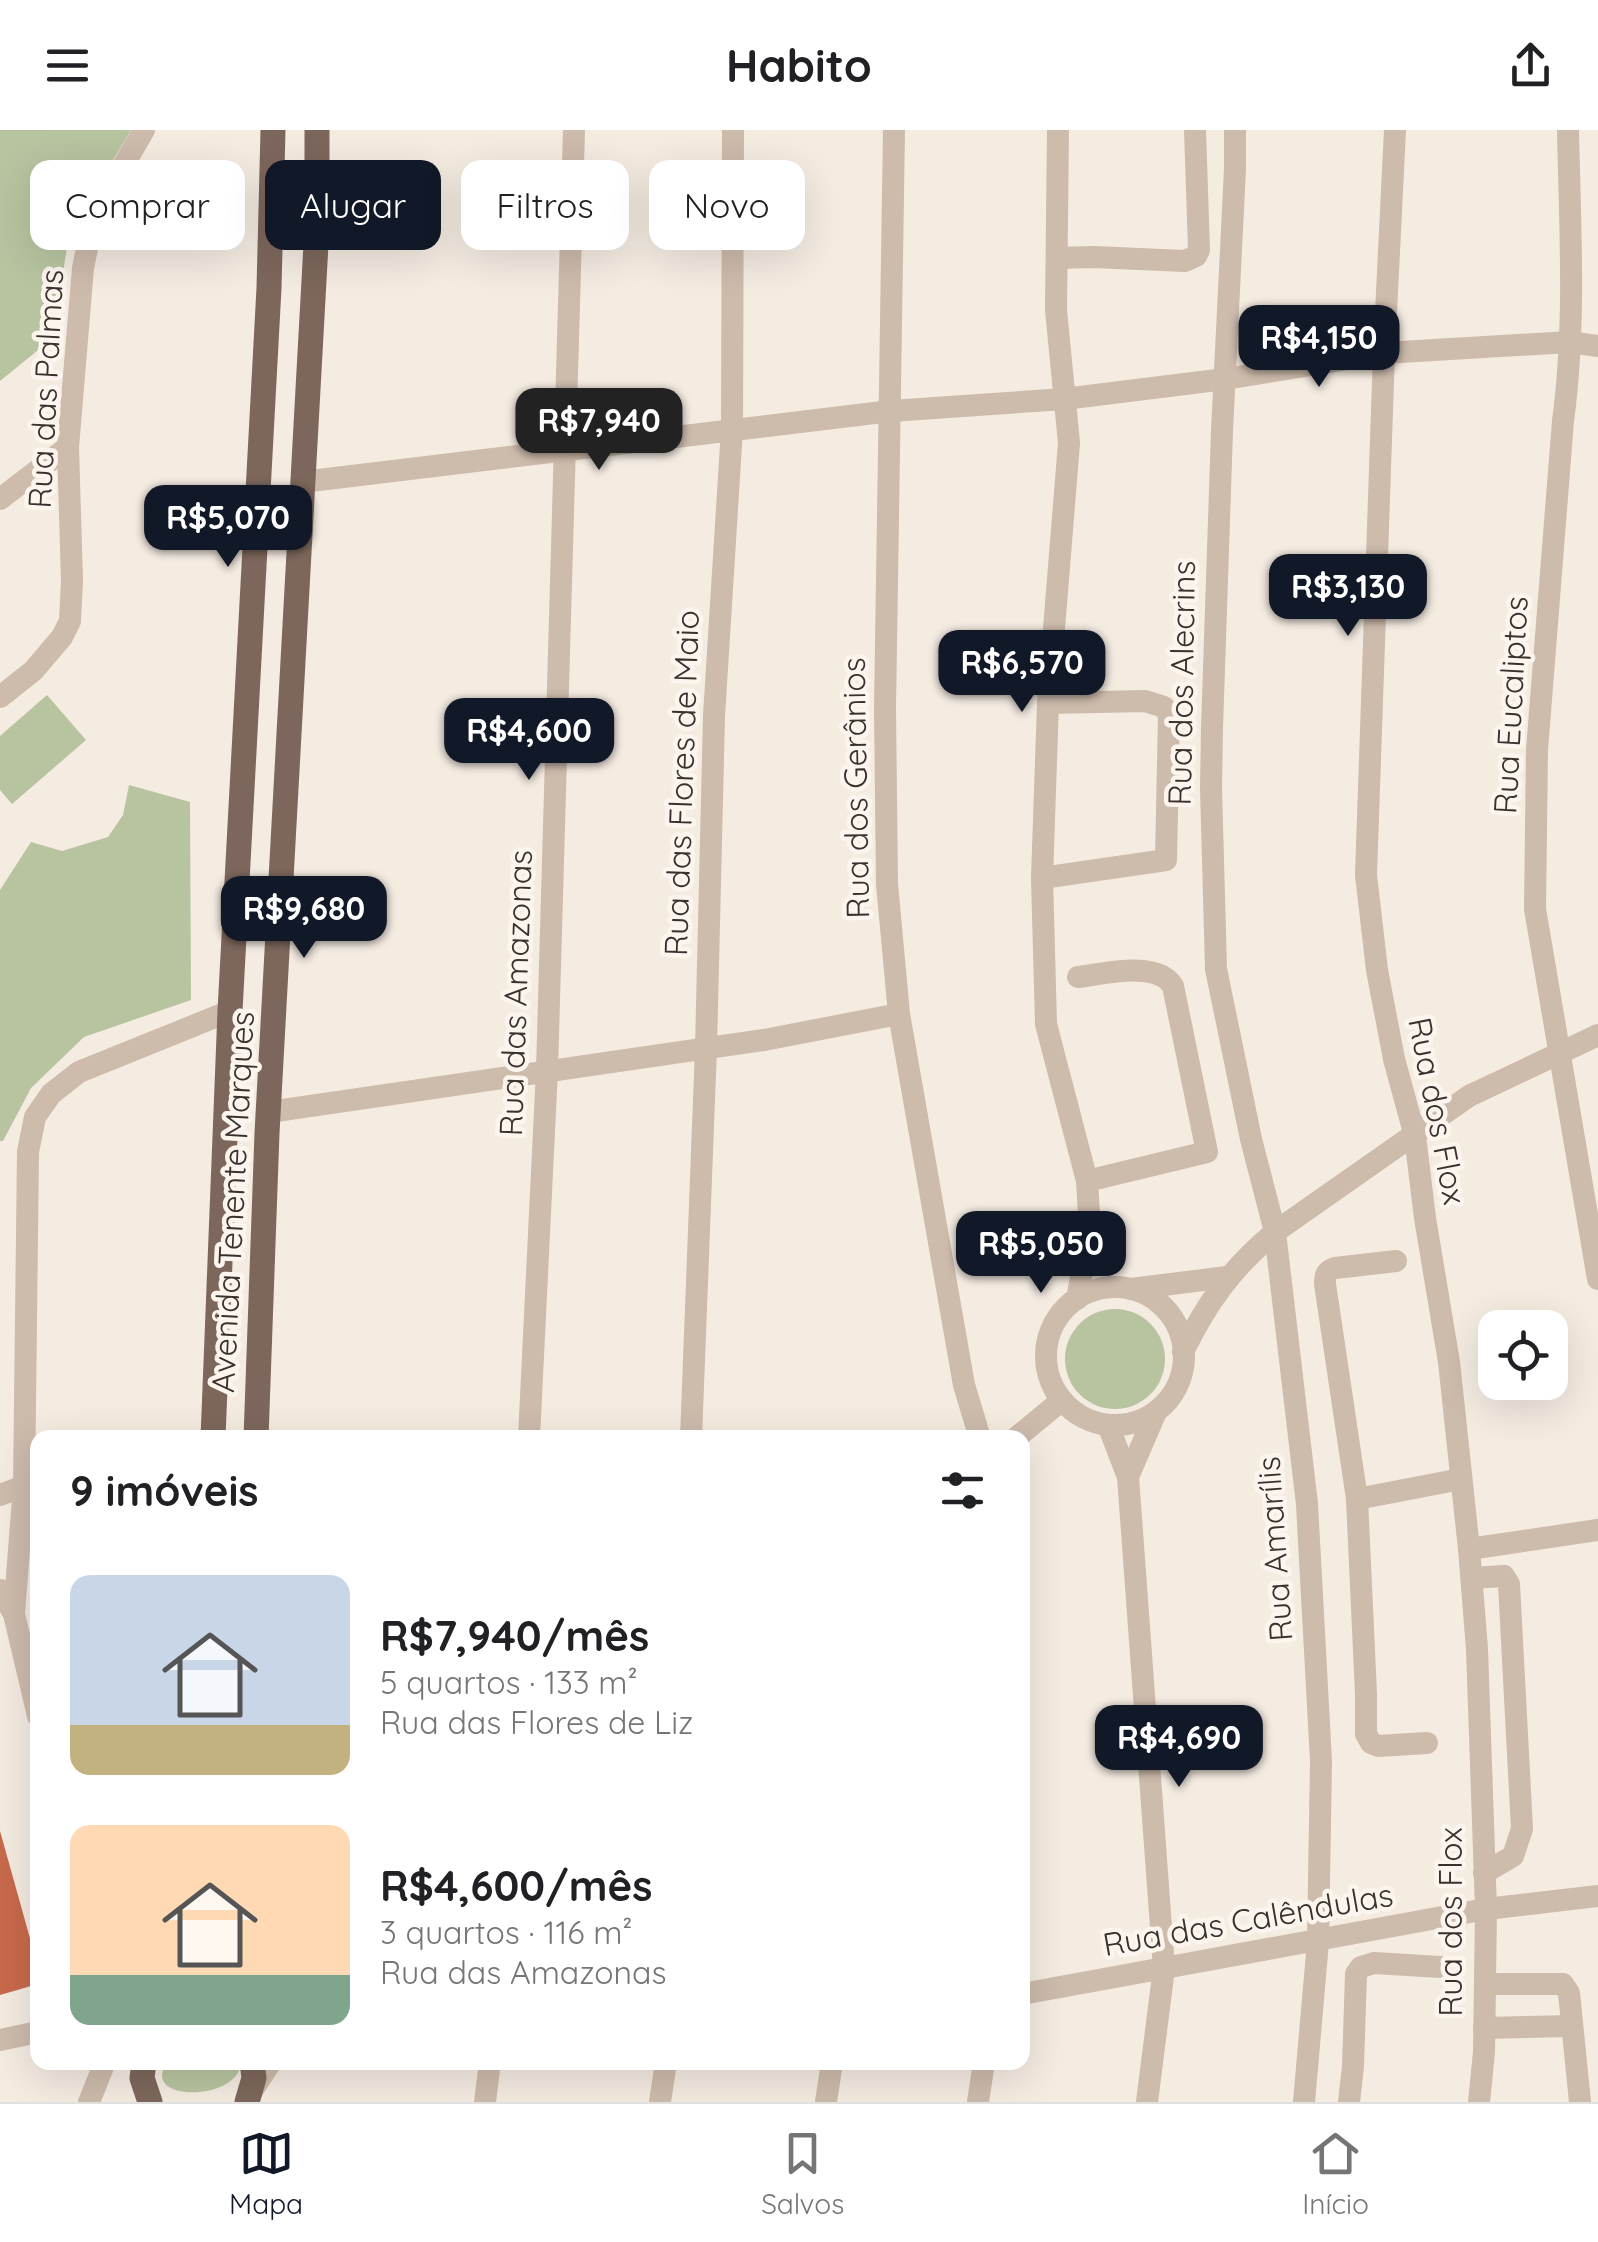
<!DOCTYPE html>
<html lang="pt">
<head>
<meta charset="utf-8">
<style>
  body { margin:0; font-family:Quicksand,sans-serif; background:#f6f6f6; color:#202124; height:100vh; display:flex; flex-direction:column; font-size:38px; white-space:nowrap }
  * { box-sizing:border-box; margin:0 }
  p { font-size:32px; color:#757577 }
  .icon { flex:none; width:55px; height:55px; fill:none; stroke:currentColor; stroke-width:2; stroke-linecap:round; stroke-linejoin:round }
  .map { position:relative; flex:1; overflow:hidden }
  .drawer { position:absolute; left:30px; top:1300px; width:1000px; height:640px; display:flex; flex-direction:column; background:#fff; border-radius:20px; box-shadow:0 10px 40px #0002 }
  .drawer>* { flex:none }
  .guide { position:absolute; left:30px; top:30px; width:1000px; height:90px; display:flex; gap:20px }
  .tools { position:absolute; left:1478px; top:1180px; display:grid; gap:20px }
  .tools a { display:grid; place-items:center; width:90px; height:90px; border-radius:20px; background:#fff; box-shadow:0 10px 40px #0002; font-size:50px }
  .price { position:absolute; translate:-50% -85px; padding:0 22px; border-radius:20px; background:#111827; color:#fff; font-size:32px; line-height:65px; filter:drop-shadow(0 2px 5px #0008) }
  .price::after { content:''; position:absolute; left:50%; top:60px; width:30px; height:22px; margin-left:-15px; background:inherit; clip-path:polygon(0 0,100% 0,50% 100%) }
  .price.on { background:#222; color:#fff }
  ul { padding:0; list-style:none }
  li { display:flex; align-items:center; gap:30px; height:250px; padding:0 40px }
  li span { display:grid; place-items:center; flex:none; width:280px; height:200px; border-radius:20px; color:#555 }
  li>.icon { margin-inline-start:auto }
  span .icon { width:120px; height:120px; fill:#fffc; stroke-width:1 }
  li b { font-size:42px }
  h2 { display:flex; justify-content:space-between; align-items:center; height:120px; padding:0 40px; font-size:42px }
  .tag { padding:0 35px; border-radius:20px; background:#fff; box-shadow:0 10px 40px #0002; font-size:35px; line-height:90px }
  .tag.on { background:#111827; color:#fff }
  header { display:flex; justify-content:space-between; align-items:center; height:130px; padding:0 40px; background:#fff; font-size:45px; font-weight:700 }
  .tab-bar { display:flex; justify-content:space-around; align-items:center; height:140px; border-top:2px solid #e0e0e0; background:#fff; font-size:28px; color:#757577 }
  .tab-bar a { display:grid; justify-items:center; gap:5px }
  .tab-bar .on { color:#111827 }
  .map>svg:first-child { display:block }
  .green { fill:#b8c4a0 }
  .building { fill:#c8694b }
  .lines { fill:none; stroke-linecap:round; stroke-linejoin:round }
  .minor { stroke:#cdbbac; stroke-width:22 }
  .major { stroke:#7d675c; stroke-width:25 }
  .labels { text-anchor:middle; stroke-width:9; stroke-linejoin:round; paint-order:stroke }
  .street-label { font-size:32px; fill:#3b302b; stroke:#fbf5ee }
</style>
</head>
<body>
<header><svg class="icon" aria-label="menu" viewBox="0 0 24 24"><path d="M4 6h16M4 12h16M4 18h16"/></svg>Habito<svg class="icon" aria-label="share" viewBox="0 0 24 24"><path d="M12 15V3M7 8l5-5 5 5M5 13v7h14v-7"/></svg></header>
<div class="map">
<svg width="1598" height="1972" viewBox="0 0 1598 1972">
  <rect width="100%" height="100%" fill="#f4ebe1"/>
  <g class="green">
    <polygon points="0,0 131,0 69,104 53,208 0,251"/>
    <polygon points="47,565 86,610 12,674 0,660 0,606"/>
    <polygon points="129,655 190,672 191,870 84,907 31,958 3,1011 0,1011 0,760 31,712 62,721 108,707 123,685"/>
    <circle cx="1115" cy="1229" r="50"/>
    <path d="M167,1933H241C238,1972 139,1972 167,1933Z"/>
  </g>
  <polygon class="building" points="0,1701 38,1837 38,1854 0,1865"/>
  <g class="lines">
    <g class="minor">
      <polyline points="894,0 885,579 887,754 899,884 964,1255 980,1308"/>
      <polyline points="1058,0 1056,180 1069,313 1048,573 1042,748 1046,894 1087,1051 1090,1100 1077,1169"/>
      <polyline points="1235,0 1235,39 1222,301 1212,598 1211,658 1216,839 1251,1009 1275,1102 1307,1374 1321,1631 1318,1812 1304,1972"/>
      <polyline points="1395,0 1384,223 1366,745 1377,840 1394,929 1415,1006 1425,1088 1449,1232 1469,1419 1477,1519 1486,1779 1484,1922 1479,1972"/>
      <path d="M1568,0C1570,97 1576,195 1563,291L1537,620L1535,779L1598,1149"/>
      <polyline points="1057,128 1094,127 1185,131 1196,126 1199,120 1195,0"/>
      <polyline points="302,352 891,281 1064,269 1225,249 1384,223 1570,212 1598,216"/>
      <polyline points="0,369 68,317"/>
      <polyline points="0,567 33,541 62,507 70,491 72,451 68,317 83,138 90,104 102,72 144,0"/>
      <polyline points="1042,748 1166,730 1169,585 1164,577 1145,571 1048,573"/>
      <path d="M1078,847C1104,844 1157,830 1173,856L1207,1022L1087,1051"/>
      <polyline points="269,982 764,910 899,884"/>
      <path d="M1396,1131L1335,1138C1326,1141 1325,1145 1325,1154L1357,1369L1366,1564V1604L1371,1613L1378,1616L1427,1613"/>
      <circle cx="1115" cy="1226" r="69"/>
      <polyline points="1131,1159 1227,1147"/>
      <path d="M1183,1222C1207,1172 1232,1138 1275,1102L1469,966L1598,905"/>
      <polyline points="1108,1295 1128,1347 1164,1838 1147,1972"/>
      <polyline points="529,1308 547,940 574,0"/>
      <polyline points="691,1308 706,918 714,586 732,299 733,0"/>
      <polyline points="1016,1308 1062,1270"/>
      <polyline points="1128,1347 1156,1282"/>
      <polyline points="0,1365 24,1356"/>
      <polyline points="1357,1369 1461,1349"/>
      <polyline points="1469,1419 1598,1400"/>
      <polyline points="1472,1448 1504,1446 1509,1454 1522,1699 1513,1726 1484,1743"/>
      <polyline points="0,1460 14,1484 38,1586"/>
      <polyline points="14,1484 24,1356 28,1022 35,987 51,964 79,942 230,881"/>
      <polyline points="1485,1854 1563,1854 1569,1863 1580,1972"/>
      <polyline points="1022,1864 1486,1779 1598,1766"/>
      <polyline points="1484,1898 1572,1896"/>
      <polyline points="0,1910 38,1902"/>
      <polyline points="252,1961 271,1932"/>
      <polyline points="89,1972 105,1932"/>
      <polyline points="485,1972 490,1932"/>
      <polyline points="660,1972 666,1932"/>
      <polyline points="826,1972 832,1932"/>
      <polyline points="978,1972 984,1932"/>
      <polyline points="1349,1972 1353,1936 1356,1844 1361,1837 1374,1833 1440,1837"/>
    </g>
    <g class="major">
      <polyline points="213,1308 230,881 269,158 273,0"/>
      <polyline points="256,1308 267,1003 317,96 317,0"/>
      <polyline points="144,1932 142,1948 150,1972"/>
      <polyline points="247,1972 254,1948 252,1932"/>
    </g>
  </g>
  <g class="labels">
    <g class="street-label">
      <text transform="translate(46 259) rotate(-87)" y="11">Rua das Palmas</text>
      <text transform="translate(1182 553) rotate(-89)" y="11">Rua dos Alecrins</text>
      <text transform="translate(1511 575) rotate(-87)" y="11">Rua Eucaliptos</text>
      <text transform="translate(682 653) rotate(-88)" y="11">Rua das Flores de Maio</text>
      <text transform="translate(856 658) rotate(-91)" y="11">Rua dos Gerânios</text>
      <text transform="translate(516 863) rotate(-88)" y="11">Rua das Amazonas</text>
      <text transform="translate(1437 981) rotate(79)" y="11">Rua dos Flox</text>
      <text transform="translate(233 1072) rotate(-87)" y="11">Avenida Tenente Marques</text>
      <text transform="translate(1275 1419) rotate(-94)" y="11">Rua Amarílis</text>
      <text transform="translate(1248 1790) rotate(-10)" y="11">Rua das Calêndulas</text>
      <text transform="translate(1451 1792) rotate(-90)" y="11">Rua dos Flox</text>
    </g>
  </g>
</svg>
<div class="tools">
<a><svg class="icon" aria-label="locate" viewBox="0 0 24 24"><circle cx="12" cy="12" r="6"/><path d="M12 2v4M12 18v4M2 12h4M18 12h4"/></svg></a>
</div>
<b class="price" style="left:1319px;top:260px">R$4,150</b>
<b class="price on" style="left:599px;top:343px">R$7,940</b>
<b class="price" style="left:228px;top:440px">R$5,070</b>
<b class="price" style="left:1348px;top:509px">R$3,130</b>
<b class="price" style="left:1022px;top:585px">R$6,570</b>
<b class="price" style="left:529px;top:653px">R$4,600</b>
<b class="price" style="left:304px;top:831px">R$9,680</b>
<b class="price" style="left:1041px;top:1166px">R$5,050</b>
<b class="price" style="left:1179px;top:1660px">R$4,690</b>
<div class="guide">
<a class="tag">Comprar</a>
<a class="tag on">Alugar</a>
<a class="tag">Filtros</a>
<a class="tag">Novo</a>
</div>
<section class="drawer">
<h2>9 imóveis<svg class="icon" aria-label="filters" viewBox="0 0 24 24"><path d="M4 7h16M4 17h16"/><circle cx="9" cy="7" r="2"/><circle cx="15" cy="17" r="2"/></svg></h2>
<ul>
<li><span style="background:linear-gradient(#c9d6e8 75%,#c2b280 0)"><svg class="icon" aria-label="home" viewBox="0 0 24 24"><path d="M3 11l9-7 9 7M6 9v11h12V9"/></svg></span><div><b>R$7,940/mês</b><p>5 quartos · 133 m²</p><p>Rua das Flores de Liz</p></div></li>
<li><span style="background:linear-gradient(#ffd9b3 75%,#7fa58c 0)"><svg class="icon" aria-label="home" viewBox="0 0 24 24"><path d="M3 11l9-7 9 7M6 9v11h12V9"/></svg></span><div><b>R$4,600/mês</b><p>3 quartos · 116 m²</p><p>Rua das Amazonas</p></div></li>
</ul>
</section>
</div>
<nav class="tab-bar">
<a class="on"><svg class="icon" aria-label="map" viewBox="0 0 24 24"><path d="M3 6l6-2 6 2 6-2v14l-6 2-6-2-6 2zM9 4v14M15 6v14"/></svg>Mapa</a>
<a><svg class="icon" aria-label="saved" viewBox="0 0 24 24"><path d="M7 4h10v16l-5-4-5 4z"/></svg>Salvos</a>
<a><svg class="icon" aria-label="home" viewBox="0 0 24 24"><path d="M3 11l9-7 9 7M6 9v11h12V9"/></svg>Início</a>
</nav>
</body>
</html>
